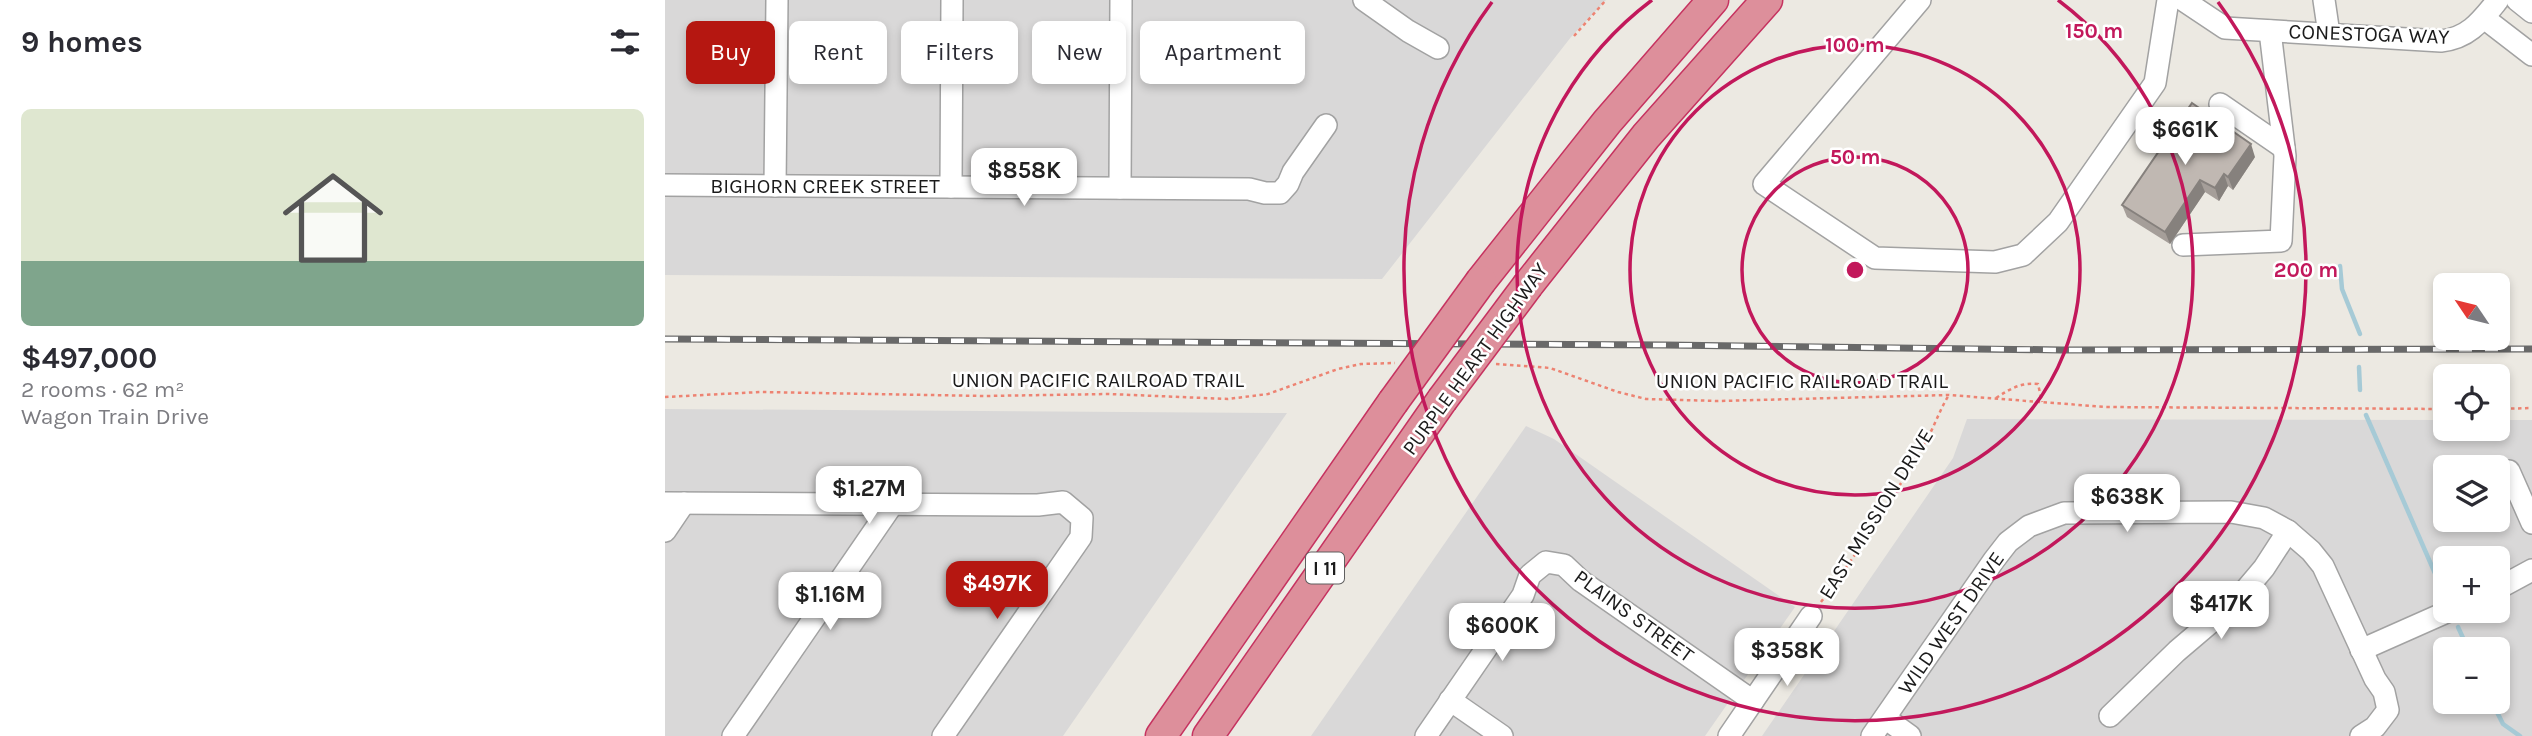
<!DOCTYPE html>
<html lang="en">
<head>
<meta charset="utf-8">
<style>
  body { margin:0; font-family:Karla,sans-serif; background:#f2f2f3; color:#2b2b33; height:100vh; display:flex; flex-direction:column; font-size:26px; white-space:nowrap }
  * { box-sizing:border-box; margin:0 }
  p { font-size:23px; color:#7c7c81 }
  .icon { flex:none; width:38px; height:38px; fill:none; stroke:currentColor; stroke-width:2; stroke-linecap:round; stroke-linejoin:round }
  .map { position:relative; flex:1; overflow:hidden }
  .panel { display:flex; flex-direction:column; background:#fff; width:665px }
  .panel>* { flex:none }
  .banner { position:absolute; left:21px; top:21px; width:665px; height:63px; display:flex; gap:14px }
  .needle { width:46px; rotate:305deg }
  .tools { position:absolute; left:1768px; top:273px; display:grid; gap:14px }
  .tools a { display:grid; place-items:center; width:77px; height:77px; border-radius:10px; background:#fff; box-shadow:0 4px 10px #0003; font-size:35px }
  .price { position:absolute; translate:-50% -60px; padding:0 16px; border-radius:14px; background:#fff; color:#222; font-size:23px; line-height:46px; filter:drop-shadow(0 2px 4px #0008) }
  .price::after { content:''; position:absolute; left:50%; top:42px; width:21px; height:16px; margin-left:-10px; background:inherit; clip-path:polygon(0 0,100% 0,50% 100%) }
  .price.on { background:#b51711; color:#fff }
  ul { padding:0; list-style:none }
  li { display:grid; align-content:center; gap:14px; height:371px; padding:0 21px }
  li span { display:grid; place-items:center; height:217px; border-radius:10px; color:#555 }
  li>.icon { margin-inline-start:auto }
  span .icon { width:126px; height:126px; fill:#fffc; stroke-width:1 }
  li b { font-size:30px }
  h2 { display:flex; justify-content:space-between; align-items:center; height:84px; padding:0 21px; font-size:30px }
  .chip { padding:0 24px; border-radius:10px; background:#fff; box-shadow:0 4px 10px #0003; font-size:24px; line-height:63px }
  .chip.on { background:#b51711; color:#fff }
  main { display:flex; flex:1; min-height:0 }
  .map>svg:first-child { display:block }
  .residential { fill:#d9d8d8; fill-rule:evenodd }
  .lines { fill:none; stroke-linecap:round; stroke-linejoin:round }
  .stream { stroke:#a6cad6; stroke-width:4.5 }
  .minor-casing { stroke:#a2a2a2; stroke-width:24 }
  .highway-casing { stroke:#c63360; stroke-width:33 }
  .path { stroke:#ed8372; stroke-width:2.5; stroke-dasharray:3.5 3.5; stroke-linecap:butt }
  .minor { stroke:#fff; stroke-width:21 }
  .highway { stroke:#dd8f9b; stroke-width:30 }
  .rail-casing { stroke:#696969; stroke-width:7 }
  .rail { stroke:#fff; stroke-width:4.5; stroke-dasharray:13; stroke-linecap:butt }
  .highway-bridge-casing { stroke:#c63360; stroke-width:33; stroke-linecap:butt }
  .highway-bridge { stroke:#dd8f9b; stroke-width:30 }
  .wall { fill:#a59e99 }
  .shaded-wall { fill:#86817d }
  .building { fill:#c0b8b2; stroke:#86817d; stroke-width:2 }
  .ring { fill:none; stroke:#c2185b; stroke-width:3.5 }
  .labels { text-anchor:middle; stroke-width:5; stroke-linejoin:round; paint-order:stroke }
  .shield { fill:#fff; stroke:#5f5f5f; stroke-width:2 }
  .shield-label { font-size:19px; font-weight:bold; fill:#1b1b1b }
  .street-label { font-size:21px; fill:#1b1b1b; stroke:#fff }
  .centre { fill:#c2185b; stroke:#fff; stroke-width:3.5 }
  .ring-label { font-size:21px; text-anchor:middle; font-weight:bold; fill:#c2185b; stroke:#fff; stroke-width:5; stroke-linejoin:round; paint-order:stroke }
</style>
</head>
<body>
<main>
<section class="panel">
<h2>9 homes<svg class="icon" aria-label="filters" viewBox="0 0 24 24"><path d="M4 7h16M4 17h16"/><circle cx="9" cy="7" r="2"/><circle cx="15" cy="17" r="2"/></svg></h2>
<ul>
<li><span style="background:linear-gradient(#dfe7d0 70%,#7fa58c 0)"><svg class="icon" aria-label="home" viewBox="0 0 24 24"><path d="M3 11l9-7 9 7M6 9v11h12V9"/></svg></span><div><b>$497,000</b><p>2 rooms · 62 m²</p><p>Wagon Train Drive</p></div></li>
</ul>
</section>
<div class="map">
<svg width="1867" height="736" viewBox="0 0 1867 736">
  <rect width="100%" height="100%" fill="#ece9e2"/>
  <g class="residential">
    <polygon points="0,0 941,0 906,37 717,279 0,275"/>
    <polygon points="0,409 622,413 398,736 0,736"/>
    <path d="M1302,419L1780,420V429H1832V420H1867V736H1097L1288,458ZM1780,467H1832V520H1780ZM1780,558H1832V611H1780ZM1780,649H1832V702H1780Z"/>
    <polygon points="861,426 889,439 1130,607 1040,736 646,736"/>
  </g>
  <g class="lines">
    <g class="stream">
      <polyline points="1675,266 1677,289 1695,334"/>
      <polyline points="1694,367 1695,390"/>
      <polyline points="1701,415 1779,594"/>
      <polyline points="1793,627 1803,649"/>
      <polyline points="1827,702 1838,724 1855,736"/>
    </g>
    <g class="minor-casing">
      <g id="minor">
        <polyline points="699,0 743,31 773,48"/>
        <polyline points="1255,0 1099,184 1210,258 1330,262 1358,255 1393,222 1490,83 1503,0"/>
        <path d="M1518,0L1560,28L1776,41C1804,38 1816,21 1833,0"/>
        <polyline points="1659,0 1664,34"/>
        <polyline points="1852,0 1867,12"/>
        <polyline points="1819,18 1867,55"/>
        <polyline points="1555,104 1619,148"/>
        <polyline points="0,185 584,189 600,193 615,193 623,184 628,172 661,125"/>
        <polyline points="110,186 112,0"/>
        <polyline points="286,187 287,0"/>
        <polyline points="455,188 456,0"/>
        <polyline points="1518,245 1616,241 1620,156 1605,31"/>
        <polyline points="1844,471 1867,523"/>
        <polyline points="0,503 373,505 398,502 417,518 416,537 278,736"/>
        <polyline points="0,531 19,503"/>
        <polyline points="1832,589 1867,570"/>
        <polyline points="1696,650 1784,611"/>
        <polyline points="785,700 837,736"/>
        <polyline points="1445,716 1512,651 1572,600 1599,568 1623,531"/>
        <polyline points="1220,718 1245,736"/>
        <polyline points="68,736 227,505"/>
        <polyline points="761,736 858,595 865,575 881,562 899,565 916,581 1088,701"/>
        <polyline points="1064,736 1146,616"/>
        <polyline points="1207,736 1329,560 1343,542 1364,526 1399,513 1566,512 1599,518 1623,531 1646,551 1658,566 1710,679 1719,692 1723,710 1710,727 1696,736"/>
      </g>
    </g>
    <g class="highway-casing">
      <g id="highway">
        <polyline points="816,281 942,122 1048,0"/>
        <polyline points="863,285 981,136 1102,0"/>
        <polyline points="496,736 728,402"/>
        <polyline points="543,736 777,400"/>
      </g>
    </g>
    <g class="path">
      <polyline points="909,36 941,0"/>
      <polyline points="831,364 885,368 953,392 981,399 1053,401 1284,395 1441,407 1780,409"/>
      <polyline points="0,397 95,392 319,396 444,394 563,399 603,394 673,369 696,364 730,363"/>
      <path d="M1331,398C1345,389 1356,382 1373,384L1377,402"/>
      <polyline points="1832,409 1867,408"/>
      <path d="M1156,602C1195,550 1230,495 1262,439C1270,425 1275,409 1284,395"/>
    </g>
    <use href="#minor" class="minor"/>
    <use href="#highway" class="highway"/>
    <g class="rail-casing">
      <polyline id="rail" points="0,339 1000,345 1397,350 1867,349"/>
    </g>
    <use href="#rail" class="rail"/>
    <g class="highway-bridge-casing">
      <g id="highway-bridge">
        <polyline points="777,400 863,285"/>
        <polyline points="728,402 816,281"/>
      </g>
    </g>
    <use href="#highway-bridge" class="highway-bridge"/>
  </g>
  <polygon class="wall" points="1590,157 1568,190 1563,186 1554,201 1540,192 1505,244 1462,217 1457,205"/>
  <g class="shaded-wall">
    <polygon points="1586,144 1590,157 1568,190 1563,177"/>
    <polygon points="1559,174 1563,186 1554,201 1550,188"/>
    <polygon points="1535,180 1540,192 1505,244 1500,232"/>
  </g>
  <polygon class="building" points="1527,103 1586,144 1563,177 1559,174 1550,188 1535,180 1500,232 1457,205"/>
  <g class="ring">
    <circle cx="1190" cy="270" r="113"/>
    <circle cx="1190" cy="270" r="225"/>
    <path d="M1393 0A338 338 0 1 1 987 0"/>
    <path d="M1553 2A451 451 0 1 1 827 2"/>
  </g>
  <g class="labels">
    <rect class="shield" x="641" y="552.5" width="38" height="31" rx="5"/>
    <g class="shield-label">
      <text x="660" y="575">I 11</text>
    </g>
    <g class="street-label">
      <text transform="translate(1704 34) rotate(2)" y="7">CONESTOGA WAY</text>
      <text x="160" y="193">BIGHORN CREEK STREET</text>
      <text transform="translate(810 359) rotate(-54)" y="7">PURPLE HEART HIGHWAY</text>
      <text x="433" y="387">UNION PACIFIC RAILROAD TRAIL</text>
      <text x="1137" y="388">UNION PACIFIC RAILROAD TRAIL</text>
      <text transform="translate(1211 514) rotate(-58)" y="7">EAST MISSION DRIVE</text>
      <text transform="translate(969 616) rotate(36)" y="7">PLAINS STREET</text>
      <text transform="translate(1286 623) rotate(-55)" y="7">WILD WEST DRIVE</text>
    </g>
  </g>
  <circle cx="1190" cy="270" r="10" class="centre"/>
  <g class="ring-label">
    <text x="1429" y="38">150 m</text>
    <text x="1190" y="52">100 m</text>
    <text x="1190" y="164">50 m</text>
    <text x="1641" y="277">200 m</text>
  </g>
</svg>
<div class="tools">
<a><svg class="needle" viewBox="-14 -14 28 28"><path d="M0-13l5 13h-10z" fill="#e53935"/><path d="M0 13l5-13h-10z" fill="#7c7c81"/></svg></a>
<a><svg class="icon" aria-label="locate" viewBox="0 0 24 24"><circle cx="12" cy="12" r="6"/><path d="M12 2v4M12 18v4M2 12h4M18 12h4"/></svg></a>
<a><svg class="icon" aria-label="layers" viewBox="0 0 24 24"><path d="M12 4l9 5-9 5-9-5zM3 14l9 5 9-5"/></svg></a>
<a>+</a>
<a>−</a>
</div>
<b class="price" style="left:1520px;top:167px">$661K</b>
<b class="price" style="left:359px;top:208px">$858K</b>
<b class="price" style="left:204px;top:526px">$1.27M</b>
<b class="price" style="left:1462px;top:534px">$638K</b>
<b class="price on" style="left:332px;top:621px">$497K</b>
<b class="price" style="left:165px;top:632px">$1.16M</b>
<b class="price" style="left:1556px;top:641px">$417K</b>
<b class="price" style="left:837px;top:663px">$600K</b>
<b class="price" style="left:1122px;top:688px">$358K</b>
<div class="banner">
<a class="chip on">Buy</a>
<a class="chip">Rent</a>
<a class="chip">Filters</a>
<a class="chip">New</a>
<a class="chip">Apartment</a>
</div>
</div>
</main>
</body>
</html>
